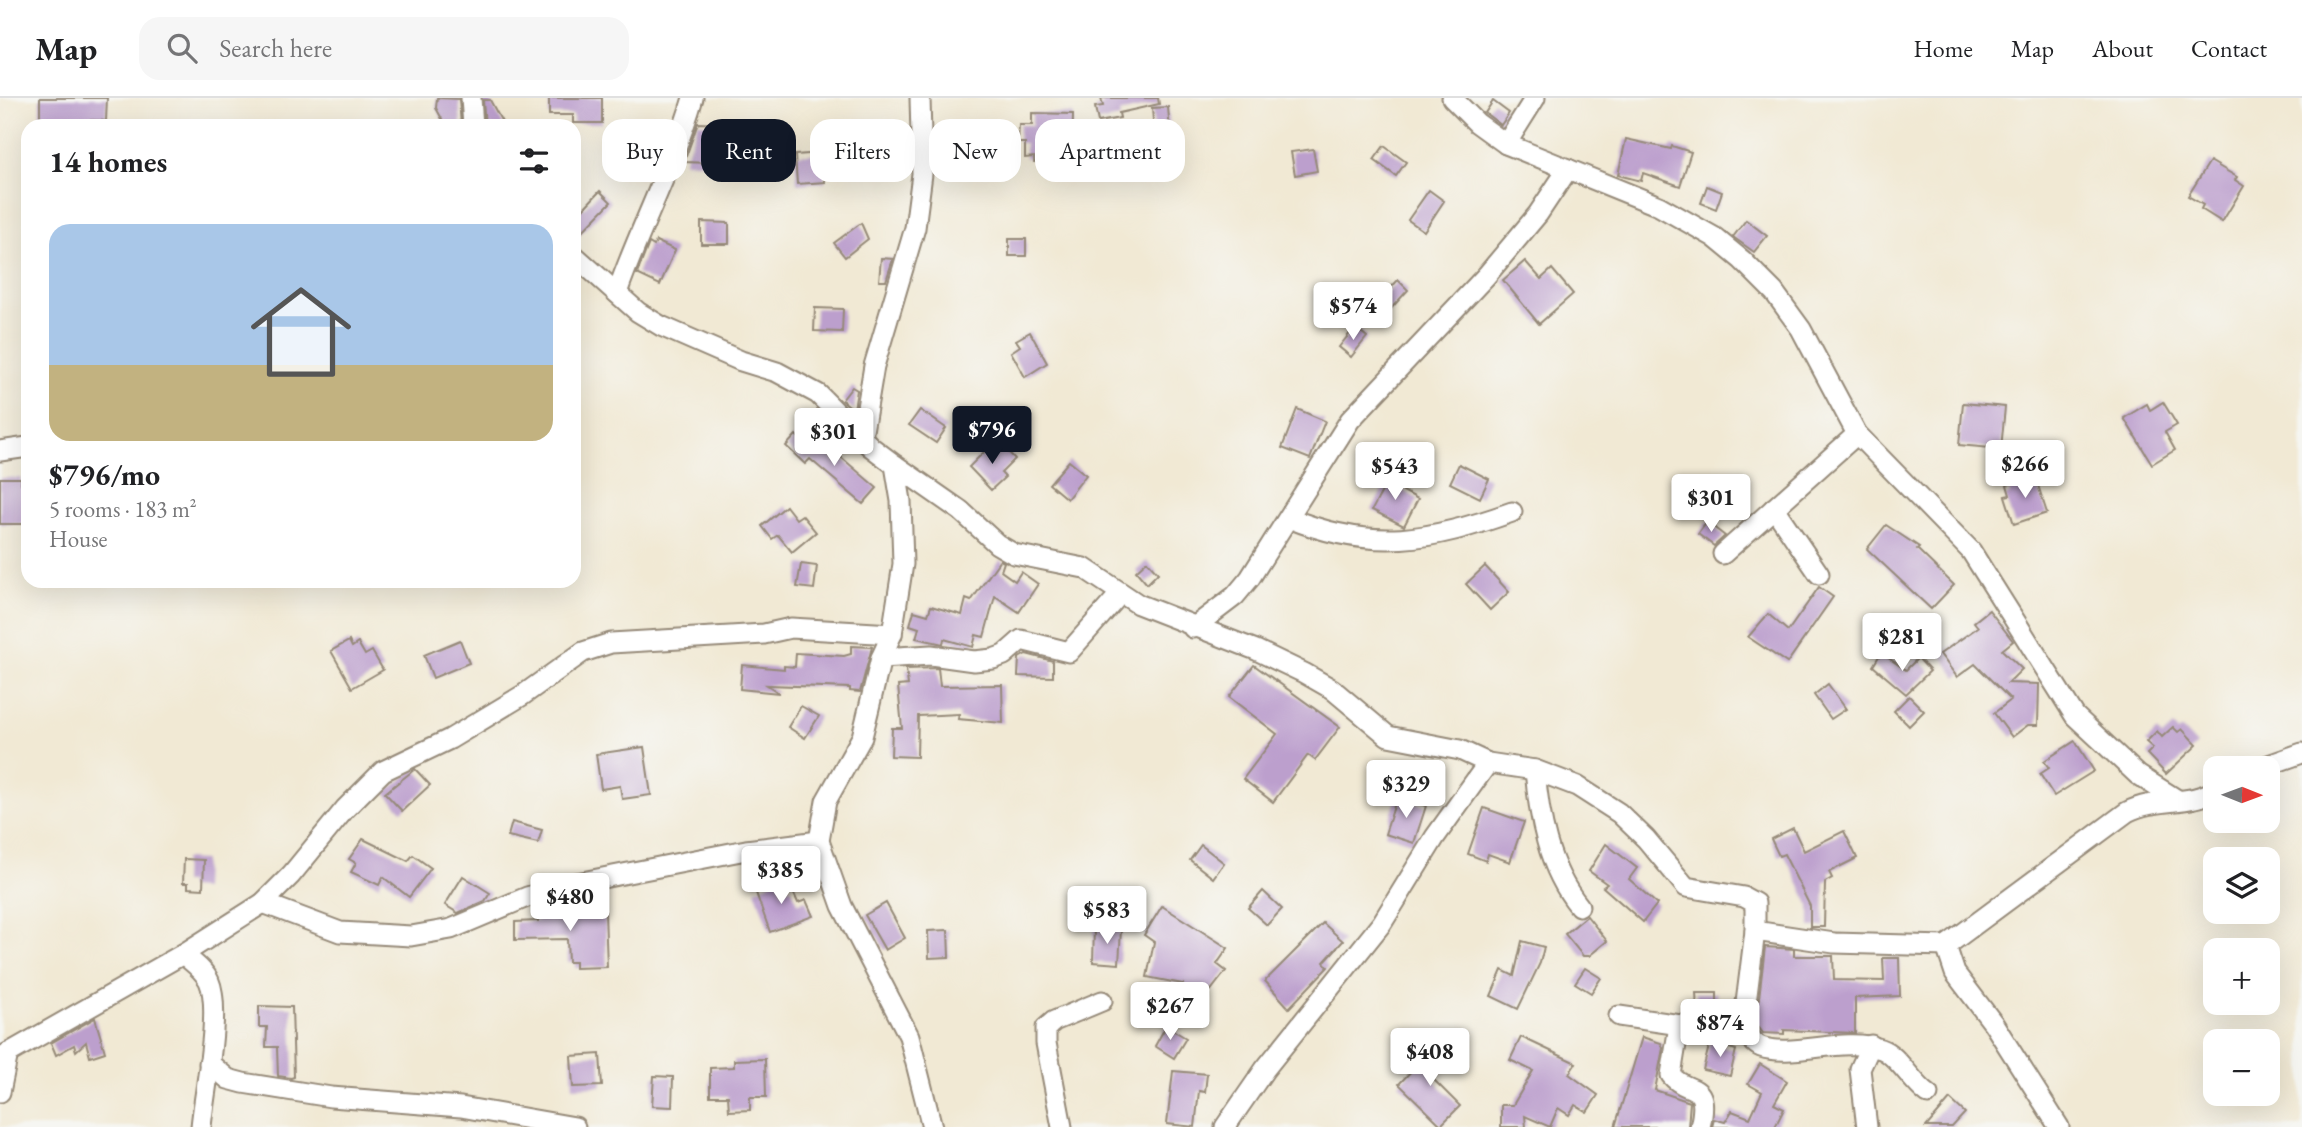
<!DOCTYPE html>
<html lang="en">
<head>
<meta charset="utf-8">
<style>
  body { margin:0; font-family:"EB Garamond",serif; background:#f6f6f6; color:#202124; height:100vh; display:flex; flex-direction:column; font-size:26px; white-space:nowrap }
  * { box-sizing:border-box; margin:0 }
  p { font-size:23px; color:#757577 }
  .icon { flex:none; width:38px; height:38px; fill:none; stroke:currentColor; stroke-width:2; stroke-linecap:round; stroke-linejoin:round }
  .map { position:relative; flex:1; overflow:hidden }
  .drawer { position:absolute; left:21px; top:21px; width:560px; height:469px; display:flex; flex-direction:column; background:#fff; border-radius:21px; box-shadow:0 7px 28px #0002 }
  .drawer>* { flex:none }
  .hud { position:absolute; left:602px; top:21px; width:665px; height:63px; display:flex; gap:14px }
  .needle { width:46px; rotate:91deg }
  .tools { position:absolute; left:2203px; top:658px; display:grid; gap:14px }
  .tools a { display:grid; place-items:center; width:77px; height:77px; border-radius:14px; background:#fff; box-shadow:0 7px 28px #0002; font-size:35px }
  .price { position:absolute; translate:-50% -60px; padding:0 16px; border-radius:7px; background:#fff; color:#222; font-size:23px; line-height:46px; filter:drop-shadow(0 2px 4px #0008) }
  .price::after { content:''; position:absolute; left:50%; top:42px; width:21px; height:16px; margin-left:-10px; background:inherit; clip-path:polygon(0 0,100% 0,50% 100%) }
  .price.on { background:#111827; color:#fff }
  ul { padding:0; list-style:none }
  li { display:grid; align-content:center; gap:14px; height:371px; padding:0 28px }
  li+li { border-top:2px solid #e0e0e0 }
  li span { display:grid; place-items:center; height:217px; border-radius:21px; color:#555 }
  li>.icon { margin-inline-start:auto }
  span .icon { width:126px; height:126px; fill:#fffc; stroke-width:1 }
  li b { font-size:30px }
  h2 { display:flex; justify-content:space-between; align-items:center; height:84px; padding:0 28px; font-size:30px }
  .tag { padding:0 24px; border-radius:21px; background:#fff; box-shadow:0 7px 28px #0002; font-size:24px; line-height:63px }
  .tag.on { background:#111827; color:#fff }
  header { display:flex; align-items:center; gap:42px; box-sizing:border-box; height:98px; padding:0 35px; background:#fff; border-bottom:2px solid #e0e0e0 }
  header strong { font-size:33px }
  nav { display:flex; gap:38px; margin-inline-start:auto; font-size:24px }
  .search { width:490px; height:63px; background:#f6f6f6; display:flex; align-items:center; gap:18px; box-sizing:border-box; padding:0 24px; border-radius:21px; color:#757577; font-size:26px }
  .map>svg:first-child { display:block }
  .building { fill:#bc9fcd }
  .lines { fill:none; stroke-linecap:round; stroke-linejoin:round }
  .minor-casing { stroke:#968a79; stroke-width:23 }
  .minor { stroke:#fff; stroke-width:19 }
</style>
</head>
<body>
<header>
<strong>Map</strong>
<div class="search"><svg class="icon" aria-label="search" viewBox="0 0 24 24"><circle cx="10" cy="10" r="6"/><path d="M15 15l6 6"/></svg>Search here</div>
<nav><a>Home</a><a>Map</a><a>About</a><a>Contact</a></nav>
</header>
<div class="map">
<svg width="2302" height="1029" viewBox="0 0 2302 1029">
  <rect width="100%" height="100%" fill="#f6f6f2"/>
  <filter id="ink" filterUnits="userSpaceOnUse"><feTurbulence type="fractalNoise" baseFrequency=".0143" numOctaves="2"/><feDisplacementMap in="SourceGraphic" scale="14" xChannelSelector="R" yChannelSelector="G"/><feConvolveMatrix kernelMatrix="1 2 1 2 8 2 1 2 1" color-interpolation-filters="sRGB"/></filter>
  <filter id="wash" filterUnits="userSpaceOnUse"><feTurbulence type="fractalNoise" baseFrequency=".00686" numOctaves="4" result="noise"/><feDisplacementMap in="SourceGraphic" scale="28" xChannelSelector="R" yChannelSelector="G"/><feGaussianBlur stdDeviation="1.57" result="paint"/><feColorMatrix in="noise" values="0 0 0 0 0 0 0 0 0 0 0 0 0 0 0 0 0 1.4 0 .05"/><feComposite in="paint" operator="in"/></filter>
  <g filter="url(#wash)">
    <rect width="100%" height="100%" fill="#f1e9d4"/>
    <g id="blocks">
      <g class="building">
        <polygon points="40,0 107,0 106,23 89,22 89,26 72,25 72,28 40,28"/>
        <polygon points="437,0 459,1 461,28 446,28 436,10"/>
        <polygon points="549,0 602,0 602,25 573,25 573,17 549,17"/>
        <polygon points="1101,0 1158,0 1159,6 1119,15 1120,20 1098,24 1095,9 1103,8"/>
        <polygon points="483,2 490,2 504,28 485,28"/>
        <polygon points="1493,3 1509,15 1501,27 1485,15"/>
        <polygon points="1168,9 1170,34 1154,35 1152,10"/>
        <polygon points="1032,15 1073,16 1072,60 1060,60 1060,64 1034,64 1034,59 1025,60 1025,45 1018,45 1019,27 1032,27"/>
        <polygon points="656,21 672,25 652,77 643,75"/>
        <polygon points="698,25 718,26 717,58 710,58 710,65 684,64"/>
        <polygon points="1626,41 1671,51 1672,48 1691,54 1680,88 1643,75 1641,83 1618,77"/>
        <polygon points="1384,48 1406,64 1396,78 1374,62"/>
        <polygon points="1313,51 1317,73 1295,77 1291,54"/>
        <polygon points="823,55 825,84 797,86 795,57"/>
        <polygon points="2210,63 2237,79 2235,82 2244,88 2222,124 2201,111 2203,107 2188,98"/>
        <polygon points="1707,88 1722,94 1716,111 1701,105"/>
        <polygon points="1429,92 1444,103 1424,133 1408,122"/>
        <polygon points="600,93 611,104 574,142 574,102 583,111"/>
        <polygon points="1746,122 1767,138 1754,154 1733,139"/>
        <polygon points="701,124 729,125 729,146 701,146"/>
        <polygon points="861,125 868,141 845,159 834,145"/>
        <rect x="1009" y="141" width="17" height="17"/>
        <polygon points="656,143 675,152 660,187 637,176 649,145 654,148"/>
        <polygon points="881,160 893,161 886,183 879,183"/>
        <polygon points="1525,163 1541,181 1552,171 1573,196 1539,226 1503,182"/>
        <polygon points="1398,182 1408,192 1387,215 1377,205"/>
        <polygon points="815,210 843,211 842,234 814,233"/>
        <polygon points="1355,229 1367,239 1351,259 1339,249"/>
        <polygon points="1030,234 1047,265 1025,279 1011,254 1020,248 1016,242"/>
        <polygon points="852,289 857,292 854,312 842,302"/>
        <polygon points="2163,304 2177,327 2165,334 2175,352 2152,366 2124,320 2147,306 2150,312"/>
        <polygon points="1963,305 2005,309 2001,351 1959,347"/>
        <polygon points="1297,311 1325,323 1310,361 1282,350"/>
        <polygon points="920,312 946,330 936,345 909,327"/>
        <polygon points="796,337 807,347 813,341 836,364 841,359 877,390 863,406 810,361 805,366 786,348"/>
        <polygon points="992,346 1000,354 1004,349 1015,361 1001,375 1005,379 991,392 969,369"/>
        <polygon points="1069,363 1086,377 1067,401 1049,386"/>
        <polygon points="1459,366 1489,381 1480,400 1450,385"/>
        <polygon points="1390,378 1406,386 1403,393 1418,401 1404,428 1372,412"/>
        <polygon points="2035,378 2047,415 2014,426 2005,398 2010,397 2007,387"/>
        <polygon points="0,380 21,380 21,385 28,385 28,426 0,426"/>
        <polygon points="786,408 796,421 802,417 816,434 792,454 778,437 772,441 762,428"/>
        <polygon points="1707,424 1725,438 1714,448 1698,436"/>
        <polygon points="1886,427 1919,449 1917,451 1954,487 1931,511 1867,451"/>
        <polygon points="1000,462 1004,464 1001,473 1015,483 1021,474 1038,486 1019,514 995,498 984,539 976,537 973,549 944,541 943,546 916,540 919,530 910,527 914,513 928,517 931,508 962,517 966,501 971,503"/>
        <polygon points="1147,463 1158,475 1147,486 1136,473"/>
        <polygon points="801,466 817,468 814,491 797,489"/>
        <polygon points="1485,468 1509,494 1490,512 1466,486"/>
        <polygon points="1819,489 1833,499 1787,565 1748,539 1768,516 1788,533"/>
        <polygon points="1989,512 2013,543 2002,552 2022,571 2008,585 2039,586 2038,627 2028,627 2012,639 1994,615 2011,602 1975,566 1957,579 1940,556 1978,529 1974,524"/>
        <polygon points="460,542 469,565 433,580 424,557"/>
        <polygon points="349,543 352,549 358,545 365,557 372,553 383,572 352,590 331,553"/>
        <polygon points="851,548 872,549 860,594 850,593 850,590 767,587 779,595 740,591 742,567 784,571 784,568 795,569 796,555 844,558 851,556"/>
        <polygon points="1881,555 1906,572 1918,560 1930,573 1906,596 1873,568"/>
        <polygon points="1026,556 1053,563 1053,579 1018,578 1019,560"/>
        <polygon points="1254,567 1340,629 1315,662 1308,657 1273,704 1243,681 1277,636 1229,599"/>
        <polygon points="938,570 940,588 1002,587 1003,625 958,621 959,616 918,618 917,659 891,658 892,630 902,630 898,588 908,587 906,571"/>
        <polygon points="1828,586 1846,611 1831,621 1814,597"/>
        <polygon points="1909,598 1924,613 1909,628 1894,613"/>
        <polygon points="801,608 819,618 805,640 788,629"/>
        <polygon points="2173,629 2178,634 2182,631 2197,647 2166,676 2147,656 2153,650 2146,644 2157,633 2162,639"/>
        <polygon points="2075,643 2094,673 2054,698 2040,676 2049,670 2044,663"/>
        <polygon points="644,649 651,697 622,701 620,688 601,691 596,656"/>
        <polygon points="415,671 430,687 402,713 385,695"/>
        <polygon points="1397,699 1426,708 1414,745 1385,736"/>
        <polygon points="1484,710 1524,724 1510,764 1488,756 1486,763 1468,756"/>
        <polygon points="512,724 542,732 538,745 508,738"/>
        <polygon points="1793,730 1804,753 1844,733 1857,760 1829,774 1832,780 1825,784 1824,829 1810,829 1810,808 1784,756 1779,758 1771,741"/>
        <polygon points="363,741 408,763 413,757 431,770 409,799 383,779 379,787 351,774 356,765 349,761"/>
        <polygon points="1606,746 1637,770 1629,781 1657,806 1643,824 1603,789 1607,786 1589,773"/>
        <polygon points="1201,747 1224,765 1213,780 1190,762"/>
        <polygon points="184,761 204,762 203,791 188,790 188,785 183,785"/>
        <polygon points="463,778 490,795 485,803 458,815 445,807"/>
        <polygon points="777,781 782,794 791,789 798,805 806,802 813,818 770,834 755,792"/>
        <polygon points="1263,793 1282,811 1267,827 1248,810"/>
        <polygon points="572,799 572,813 605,814 607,869 575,870 575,864 568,864 567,841 515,842 515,824 538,823 538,810 557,810 557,803"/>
        <polygon points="886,805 905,840 885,852 865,817"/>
        <polygon points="1162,808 1228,850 1217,866 1226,873 1209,895 1206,917 1179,912 1183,886 1147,879 1154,844 1144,837"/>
        <polygon points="1587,818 1607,843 1589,858 1583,858 1565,836"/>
        <polygon points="1323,825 1343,843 1324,864 1328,869 1289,910 1265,883"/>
        <polygon points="1094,830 1121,831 1119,866 1093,864"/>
        <polygon points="948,832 949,859 929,860 928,833"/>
        <polygon points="1522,843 1544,849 1540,865 1518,911 1491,898 1502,872 1514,878"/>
        <polygon points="1765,849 1794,851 1794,858 1833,858 1834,882 1884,883 1883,860 1899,860 1900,898 1855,900 1855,935 1784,932 1784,936 1763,935 1757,927 1757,917"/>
        <polygon points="1585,870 1601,880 1591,895 1575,885"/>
        <polygon points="1696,895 1717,895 1717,912 1697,912"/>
        <polygon points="259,908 292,909 294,979 291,980 278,978 277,949 266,949 267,929 259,929"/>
        <polygon points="95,920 105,954 90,959 86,944 76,953 74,947 56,957 51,945"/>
        <polygon points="1166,928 1186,940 1174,960 1155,948"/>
        <polygon points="1521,939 1576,965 1569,976 1598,997 1587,1014 1575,1007 1569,1017 1558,1010 1550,1029 1525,1018 1526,1029 1501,1029 1501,1007 1513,1007 1533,973 1510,962"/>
        <polygon points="1642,939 1661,945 1663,950 1655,992 1690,1004 1688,1029 1615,1029"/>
        <polygon points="1710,944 1736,952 1730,978 1703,972"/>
        <polygon points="1433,950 1447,964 1432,980 1460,1008 1441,1027 1399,986"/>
        <polygon points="600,956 602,988 573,989 571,958"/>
        <polygon points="765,961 766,999 750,999 750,1012 729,1013 728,998 710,998 710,970 734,969 734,962"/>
        <polygon points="1760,966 1787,983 1774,1006 1784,1011 1775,1029 1712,1029 1714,1021 1725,1024 1732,1013 1750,1020 1762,994 1748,986"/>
        <polygon points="1173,973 1207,976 1205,994 1199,993 1195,1029 1167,1026"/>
        <polygon points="654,978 673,979 672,1009 652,1008"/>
        <polygon points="1950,1001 1965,1015 1952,1029 1926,1029"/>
      </g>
    </g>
  </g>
  <g filter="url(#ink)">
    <use href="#blocks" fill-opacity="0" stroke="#968a79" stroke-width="2"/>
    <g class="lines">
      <g class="minor-casing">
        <g id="minor">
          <polyline points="471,0 473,28"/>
          <polyline points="1452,0 1477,25 1506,46 1659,108 1714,139 1742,162 1774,194 1801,231 1857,336 1971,453 2075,618 2138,677 2176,701"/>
          <polyline points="1506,46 1535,0"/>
          <polyline points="574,157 638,214 661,228 741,263 777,274 818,296 871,349 895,367 901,403 903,466 892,536 881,560 862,639 826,703 819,743 842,808 909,938 932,1029"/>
          <path d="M617,195C640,129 673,68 693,0"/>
          <polyline points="862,339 874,268 915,130 922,76 920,0"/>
          <polyline points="0,353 28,349"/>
          <path d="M895,367L961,413L997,446L1014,456L1084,470L1138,506L1256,552L1304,575L1332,591L1388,638L1460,652L1488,665L1535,672L1577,688L1619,715L1646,741L1686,789L1744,799L1755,805V833L1834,845L1946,848L2127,714C2156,699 2189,708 2216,692"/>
          <polyline points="1774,410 1819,476"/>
          <path d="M1289,420C1372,454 1431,443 1512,414"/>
          <polyline points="1723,456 1857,336"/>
          <polyline points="1193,530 1235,498 1250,480 1350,322 1486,178 1538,116 1568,71"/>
          <polyline points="881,560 931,557 974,563 993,561 1004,557 1021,542 1069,554 1120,496"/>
          <polyline points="2260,670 2302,655"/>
          <path d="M1535,672C1539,719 1548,770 1579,808"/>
          <polyline points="263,805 340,834 411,838 451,831 527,799 577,785 746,752 819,743"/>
          <path d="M1755,833L1743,929C1748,936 1753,946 1761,949C1792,960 1844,938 1881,951C1897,956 1912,985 1928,996"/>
          <polyline points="1946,848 1955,875 1993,925 2059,1029"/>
          <path d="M183,856C192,864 204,872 209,883C222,912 204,995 201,1029"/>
          <polyline points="1619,918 1701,930 1743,929"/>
          <path d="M1679,928L1671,977C1687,998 1711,980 1700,1029"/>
          <polyline points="0,960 183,856 263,805 291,777 345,711 383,673 450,641 523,597 583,554 611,545 764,536 791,530 892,536"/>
          <polyline points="209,965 228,981 243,985 331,999 461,1009 575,1029"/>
          <polyline points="0,994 8,955"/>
          <polyline points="1062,1029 1046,945 1046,930 1054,923 1102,903"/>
          <polyline points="1225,1029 1265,971 1382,825 1435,739 1488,665"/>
          <polyline points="1867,1029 1860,971 1871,947"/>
        </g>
      </g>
      <use href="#minor" class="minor"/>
    </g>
  </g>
</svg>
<div class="tools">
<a><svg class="needle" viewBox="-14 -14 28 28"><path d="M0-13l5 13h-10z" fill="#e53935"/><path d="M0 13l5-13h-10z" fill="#757577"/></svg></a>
<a><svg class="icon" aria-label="layers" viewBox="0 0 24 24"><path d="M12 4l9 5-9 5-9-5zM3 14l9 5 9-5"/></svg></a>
<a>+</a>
<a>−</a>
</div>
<b class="price" style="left:1353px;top:244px">$574</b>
<b class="price on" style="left:992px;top:368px">$796</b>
<b class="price" style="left:834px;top:370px">$301</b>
<b class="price" style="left:2025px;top:402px">$266</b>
<b class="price" style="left:1395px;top:404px">$543</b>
<b class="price" style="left:1711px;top:436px">$301</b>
<b class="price" style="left:1902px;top:575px">$281</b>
<b class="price" style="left:1406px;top:722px">$329</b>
<b class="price" style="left:781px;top:808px">$385</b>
<b class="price" style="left:570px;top:835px">$480</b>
<b class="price" style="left:1107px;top:848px">$583</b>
<b class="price" style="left:1170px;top:944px">$267</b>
<b class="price" style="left:1720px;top:961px">$874</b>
<b class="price" style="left:1430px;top:990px">$408</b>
<div class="hud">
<a class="tag">Buy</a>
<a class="tag on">Rent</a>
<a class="tag">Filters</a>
<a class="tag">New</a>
<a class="tag">Apartment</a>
</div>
<section class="drawer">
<h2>14 homes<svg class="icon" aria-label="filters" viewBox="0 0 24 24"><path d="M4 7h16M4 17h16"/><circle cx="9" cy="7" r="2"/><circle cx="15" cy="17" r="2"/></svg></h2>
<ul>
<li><span style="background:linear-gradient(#a9c7e8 65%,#c2b280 0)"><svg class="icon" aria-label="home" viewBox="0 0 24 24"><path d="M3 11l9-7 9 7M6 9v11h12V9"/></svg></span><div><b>$796/mo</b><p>5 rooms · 183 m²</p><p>House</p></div></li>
</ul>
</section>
</div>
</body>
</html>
